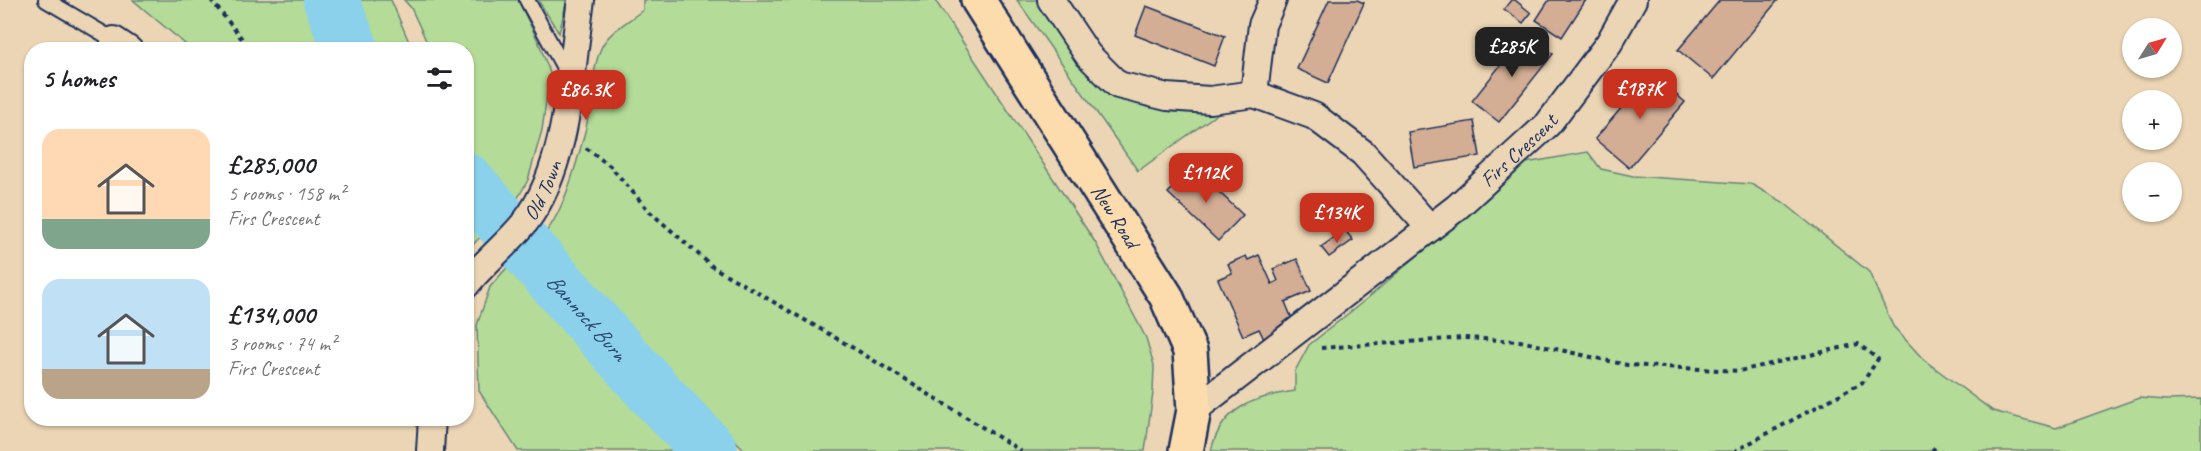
<!DOCTYPE html>
<html lang="en">
<head>
<meta charset="utf-8">
<style>
  body { margin:0; font-family:Caveat,sans-serif; background:#f2f2f2; color:#202124; height:100vh; display:flex; flex-direction:column; font-size:22px; white-space:nowrap }
  * { box-sizing:border-box; margin:0 }
  p { font-size:20px; color:#757577 }
  .icon { flex:none; width:33px; height:33px; fill:none; stroke:currentColor; stroke-width:2; stroke-linecap:round; stroke-linejoin:round }
  .map { position:relative; flex:1; overflow:hidden }
  .side { position:absolute; left:24px; top:42px; width:450px; height:384px; display:flex; flex-direction:column; background:#fff; border-radius:24px; box-shadow:0 2px 4px #0004 }
  .side>* { flex:none }
  .needle { width:39px; rotate:53deg }
  .buttons { position:absolute; left:2122px; top:18px; display:grid; gap:12px }
  .buttons a { display:grid; place-items:center; width:60px; height:60px; border-radius:50%; background:#fff; box-shadow:0 2px 4px #0004; font-size:30px }
  .price { position:absolute; translate:-50% -51px; padding:0 14px; border-radius:12px; background:#c8321e; color:#fff; font-size:20px; line-height:39px; filter:drop-shadow(0 2px 3px #0008) }
  .price::after { content:''; position:absolute; left:50%; top:36px; width:18px; height:14px; margin-left:-9px; background:inherit; clip-path:polygon(0 0,100% 0,50% 100%) }
  .price.selected { background:#222; color:#fff }
  ul { padding:0; list-style:none }
  li { display:flex; align-items:center; gap:18px; height:150px; padding:0 18px }
  li span { display:grid; place-items:center; flex:none; width:168px; height:120px; border-radius:18px; color:#555 }
  li>.icon { margin-inline-start:auto }
  span .icon { width:72px; height:72px; fill:#fffc; stroke-width:1 }
  li b { font-size:26px }
  h2 { display:flex; justify-content:space-between; align-items:center; height:72px; padding:0 18px; font-size:26px }
  .map>svg:first-child { display:block }
  .green { fill:#b4db97; stroke:#68857a; stroke-width:1.5 }
  .lines { fill:none; stroke-linecap:round; stroke-linejoin:round }
  .river { stroke:#8bd1ec; stroke-width:56 }
  .building { fill:#d3ad94; stroke:#1b2f5e; stroke-width:1.5 }
  .lane-casing { stroke:#1b2f5e; stroke-width:18 }
  .street-casing { stroke:#1b2f5e; stroke-width:30 }
  .primary-casing { stroke:#1b2f5e; stroke-width:38 }
  .path { stroke:#1b2f5e; stroke-width:4; stroke-dasharray:4.5 4.5; stroke-linecap:butt }
  .lane { stroke:#ebd5b4; stroke-width:14 }
  .street { stroke:#ebd5b4; stroke-width:26 }
  .primary { stroke:#fcdcac; stroke-width:33 }
  .labels { text-anchor:middle; stroke-width:4.5; stroke-linejoin:round; paint-order:stroke }
  .street-label { font-size:21px; fill:#1b2f5e; stroke:#ebd5b4 }
  .water-label { font-size:22px; font-style:italic; fill:#2c4773; stroke:#ebd5b4 }
</style>
</head>
<body>
<div class="map">
<svg width="2201" height="451" viewBox="0 0 2201 451">
  <rect width="100%" height="100%" fill="#ebd5b4"/>
  <filter id="ink" filterUnits="userSpaceOnUse"><feTurbulence type="fractalNoise" baseFrequency=".0167" numOctaves="2"/><feDisplacementMap in="SourceGraphic" scale="12" xChannelSelector="R" yChannelSelector="G"/><feConvolveMatrix kernelMatrix="1 2 1 2 8 2 1 2 1" color-interpolation-filters="sRGB"/></filter>
  <g filter="url(#ink)">
    <g class="green">
      <polygon points="133,0 308,0 327,49 191,49"/>
      <polygon points="314,0 391,0 412,49 333,49"/>
      <polygon points="404,0 518,0 539,43 550,73 542,130 528,180 511,210 508,208 467,251 466,50 430,49 411,8"/>
      <polygon points="538,0 567,0 559,33"/>
      <path d="M643,0H935L1095,242L1146,338L1154,365L1153,393L1145,451H746L676,384L661,368L637,332L606,310L545,233C565,210 578,158 586,128C589,114 589,99 594,86L593,83C598,37 608,36 643,10Z"/>
      <path d="M1017,0H1040C1069,40 1100,101 1154,107C1178,109 1204,106 1228,106L1138,171Z"/>
      <path d="M1588,152L1601,169L1633,176L1751,184L1783,202L1869,272L1893,326L1924,360L1993,411L2056,428L2139,398L2167,400L2201,399V451H1211C1221,407 1255,397 1295,391V371L1309,345L1369,297L1526,163Z"/>
      <polygon points="517,256 547,285 681,451 518,451 479,391 477,325 490,287"/>
    </g>
    <g class="lines">
      <g class="river">
        <polyline points="331,0 351,50"/>
        <path id="s1" d="M466,181L656,394L710,451"/>
      </g>
    </g>
    <g class="building">
      <polygon points="1329,0 1357,0 1364,3 1328,83 1297,69"/>
      <polygon points="1511,0 1515,0 1531,13 1523,23 1504,9"/>
      <polygon points="1549,0 1586,0 1562,37 1536,20"/>
      <polygon points="1720,0 1778,0 1713,79 1678,50"/>
      <polygon points="1146,6 1225,36 1214,66 1135,35"/>
      <polygon points="1526,33 1553,54 1499,122 1472,101"/>
      <polygon points="1651,73 1685,102 1629,168 1595,139"/>
      <polygon points="1474,121 1480,156 1414,167 1408,132"/>
      <polygon points="1193,167 1243,215 1218,241 1168,193"/>
      <polygon points="1345,230 1353,240 1329,257 1321,247"/>
      <polygon points="1259,255 1272,284 1278,281 1273,269 1297,259 1311,291 1285,302 1293,321 1279,327 1281,331 1264,339 1259,329 1243,336 1218,279 1232,273 1228,264 1246,256 1248,260"/>
    </g>
    <g class="lines">
      <g class="lane-casing">
        <g id="lane">
          <polyline points="46,0 114,40"/>
          <polyline points="527,0 569,77"/>
        </g>
      </g>
      <g class="street-casing">
        <g id="street">
          <polyline points="1051,0 1088,55 1118,85 1167,97 1210,100 1254,94 1314,116 1363,153 1430,228"/>
          <polyline points="114,40 129,50"/>
          <polyline points="1254,94 1262,25 1273,0"/>
          <path id="s2" d="M466,285C484,262 508,244 526,221C569,165 571,68 581,0"/>
          <path id="s3" d="M1194,410L1456,208L1548,124L1609,43L1633,0"/>
          <polyline points="430,451 432,418"/>
        </g>
      </g>
      <g class="primary-casing">
        <g id="primary">
          <path id="s4" d="M978,0L1166,296L1190,351L1194,410L1186,451"/>
        </g>
      </g>
      <g class="path">
        <polyline points="211,0 251,50"/>
        <polyline points="586,148 610,166 650,212 713,267 855,349 1021,451"/>
        <polyline points="1321,348 1464,338 1520,341 1627,365 1739,371 1858,344 1878,359 1863,382 1735,451"/>
        <polyline points="1932,451 1937,445"/>
      </g>
      <use href="#lane" class="lane"/>
      <use href="#street" class="street"/>
      <use href="#primary" class="primary"/>
    </g>
  </g>
  <g class="labels">
    <g class="street-label">
      <text dy="7" stroke="none"><textPath href="#s3" startOffset="416">Firs Crescent</textPath></text>
      <text dy="7" stroke="none"><textPath href="#s2" startOffset="123">Old Town</textPath></text>
      <text dy="7" stroke="none"><textPath href="#s4" startOffset="256">New Road</textPath></text>
    </g>
    <g class="water-label">
      <text dy="8" stroke="none"><textPath href="#s1" startOffset="182">Bannock Burn</textPath></text>
    </g>
  </g>
</svg>
<div class="buttons">
<a><svg class="needle" viewBox="-14 -14 28 28"><path d="M0-13l5 13h-10z" fill="#e53935"/><path d="M0 13l5-13h-10z" fill="#757577"/></svg></a>
<a>+</a>
<a>−</a>
</div>
<b class="price selected" style="left:1512px;top:78px">£285K</b>
<b class="price" style="left:1640px;top:120px">£187K</b>
<b class="price" style="left:586px;top:121px">£86.3K</b>
<b class="price" style="left:1206px;top:204px">£112K</b>
<b class="price" style="left:1337px;top:244px">£134K</b>
<section class="side">
<h2>5 homes<svg class="icon" aria-label="filters" viewBox="0 0 24 24"><path d="M4 7h16M4 17h16"/><circle cx="9" cy="7" r="2"/><circle cx="15" cy="17" r="2"/></svg></h2>
<ul>
<li><span style="background:linear-gradient(#ffd9b3 75%,#7fa58c 0)"><svg class="icon" aria-label="home" viewBox="0 0 24 24"><path d="M3 11l9-7 9 7M6 9v11h12V9"/></svg></span><div><b>£285,000</b><p>5 rooms · 158 m²</p><p>Firs Crescent</p></div></li>
<li><span style="background:linear-gradient(#bfe0f5 75%,#b9a48a 0)"><svg class="icon" aria-label="home" viewBox="0 0 24 24"><path d="M3 11l9-7 9 7M6 9v11h12V9"/></svg></span><div><b>£134,000</b><p>3 rooms · 74 m²</p><p>Firs Crescent</p></div></li>
</ul>
</section>
</div>
</body>
</html>
